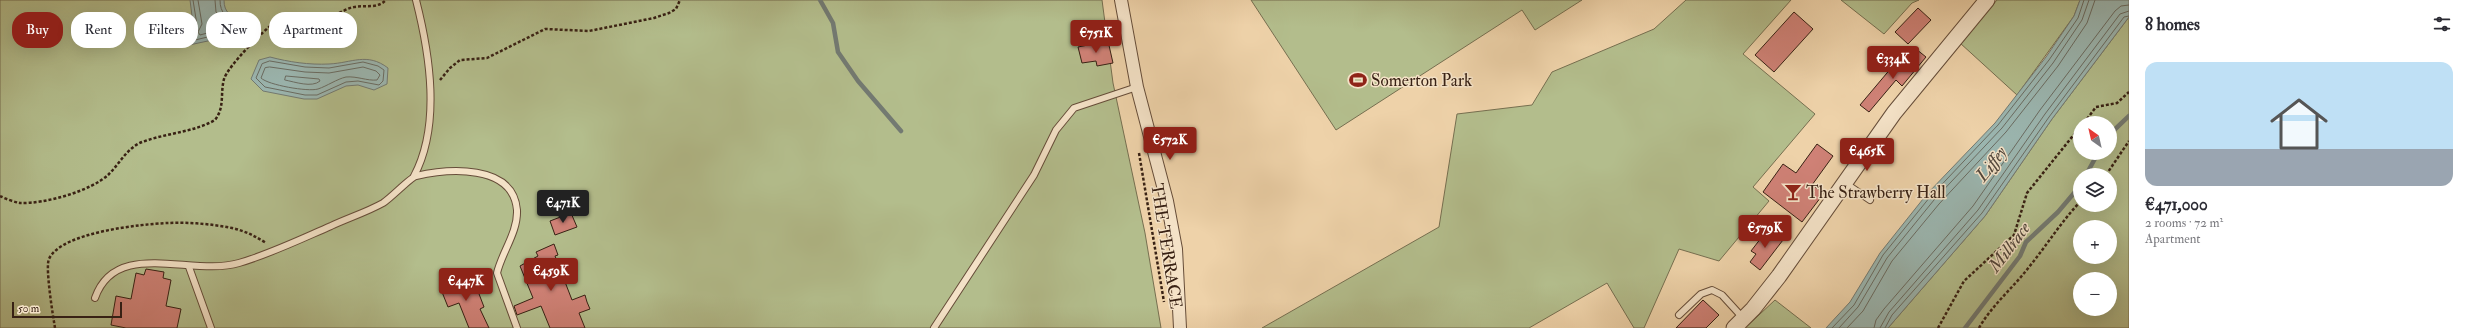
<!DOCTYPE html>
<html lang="en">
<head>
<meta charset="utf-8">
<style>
  body { margin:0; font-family:"IM FELL Double Pica",serif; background:#f7f7f7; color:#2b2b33; height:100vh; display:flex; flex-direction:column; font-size:15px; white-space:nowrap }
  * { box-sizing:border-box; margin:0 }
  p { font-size:13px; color:#7c7c81 }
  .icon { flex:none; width:22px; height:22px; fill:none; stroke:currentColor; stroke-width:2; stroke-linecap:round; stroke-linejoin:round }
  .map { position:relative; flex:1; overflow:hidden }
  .panel { display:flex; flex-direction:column; background:#fff; width:340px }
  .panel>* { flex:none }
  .guide { position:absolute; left:12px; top:12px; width:380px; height:36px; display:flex; gap:8px }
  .needle { width:26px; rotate:326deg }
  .buttons { position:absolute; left:2073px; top:116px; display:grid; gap:8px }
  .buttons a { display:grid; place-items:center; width:44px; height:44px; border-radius:50%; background:#fff; box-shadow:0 4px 16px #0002; font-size:20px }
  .scale { position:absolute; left:12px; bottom:10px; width:110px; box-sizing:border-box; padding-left:4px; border:2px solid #382114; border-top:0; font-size:11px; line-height:14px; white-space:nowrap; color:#382114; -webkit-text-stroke:3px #f4e2c7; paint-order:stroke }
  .price { position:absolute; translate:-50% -34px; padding:0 9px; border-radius:4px; background:#8f2418; color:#fff; font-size:13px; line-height:26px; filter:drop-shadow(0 1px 2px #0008) }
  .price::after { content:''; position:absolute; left:50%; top:24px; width:12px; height:9px; margin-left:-6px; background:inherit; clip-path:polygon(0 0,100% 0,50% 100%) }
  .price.on { background:#222; color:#fff }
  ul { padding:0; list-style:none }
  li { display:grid; align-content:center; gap:8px; height:212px; padding:0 16px }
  li span { display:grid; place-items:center; height:124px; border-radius:12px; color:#555 }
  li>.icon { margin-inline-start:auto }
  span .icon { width:72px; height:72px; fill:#fffc; stroke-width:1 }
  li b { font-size:17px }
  h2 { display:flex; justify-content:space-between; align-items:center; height:48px; padding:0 16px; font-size:17px }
  .chip { padding:0 14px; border-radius:16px; background:#fff; box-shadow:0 4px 16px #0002; font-size:14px; line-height:36px }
  .chip.on { background:#8f2418; color:#fff }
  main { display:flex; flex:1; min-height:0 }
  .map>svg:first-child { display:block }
  .green { fill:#b3bd8c; stroke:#766f50; fill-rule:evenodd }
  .water { fill:#9bb6b0; stroke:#737a72 }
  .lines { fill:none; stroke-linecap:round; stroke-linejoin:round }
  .shore { stroke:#6a6c62; stroke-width:1 }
  .stream { stroke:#737a72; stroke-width:4.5 }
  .building { fill:#cf8176; stroke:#382114 }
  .service-casing { stroke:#664d39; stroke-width:8 }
  .minor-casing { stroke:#664d39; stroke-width:14 }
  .tertiary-casing { stroke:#664d39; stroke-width:17 }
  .path { stroke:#382114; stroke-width:2.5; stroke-dasharray:3 2; stroke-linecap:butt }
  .service { stroke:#f4e2c7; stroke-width:6 }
  .minor { stroke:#f4e2c7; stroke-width:12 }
  .tertiary { stroke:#f4e2c7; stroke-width:15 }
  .labels { text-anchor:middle; stroke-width:3; stroke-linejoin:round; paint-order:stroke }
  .poi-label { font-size:17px; fill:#382114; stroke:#f4e2c7; text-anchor:start }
  .street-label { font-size:17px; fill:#382114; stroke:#f4e2c7 }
  .water-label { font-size:18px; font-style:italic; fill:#51463b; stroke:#f4e2c7 }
</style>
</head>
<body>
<main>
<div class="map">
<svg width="2129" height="328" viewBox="0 0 2129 328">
  <rect width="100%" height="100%" fill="#eed2a9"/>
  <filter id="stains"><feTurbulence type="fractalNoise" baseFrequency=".005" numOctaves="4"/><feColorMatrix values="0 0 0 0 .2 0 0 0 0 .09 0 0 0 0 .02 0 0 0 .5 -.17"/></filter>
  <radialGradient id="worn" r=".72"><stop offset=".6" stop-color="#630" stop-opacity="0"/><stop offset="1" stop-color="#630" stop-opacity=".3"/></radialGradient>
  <g class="green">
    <polygon points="0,0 1102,0 1113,83 1145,233 1161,328 0,328"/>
    <polygon points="1251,0 1582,0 1535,30 1522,10 1336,130"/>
    <polygon points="1686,0 1791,0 1743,54 1815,114 1753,187 1769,201 1719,261 1679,249 1644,328 1634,328 1607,283 1529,328 1262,328 1439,227 1457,114 1532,105 1552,72 1654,29"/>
    <polygon points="1841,0 1919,0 1912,3 1884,34"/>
    <polygon points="1997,0 2080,0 2074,16 2017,95 1960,43"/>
    <path d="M2129,17V328H1888L1985,216L2052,119ZM2080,123H2110V153H2080ZM2080,175H2110V205H2080ZM2080,227H2110V257H2080ZM2080,279H2110V309H2080Z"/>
    <polygon points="1775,300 1811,328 1745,328"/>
  </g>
  <g class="water">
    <path d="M190,0H224C224,13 231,16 242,21L245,29L240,34L180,47L177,43L179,36L193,24Z"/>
    <polygon points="2080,0 2129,0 2129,17 2052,119 1985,216 1888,328 1826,328 1850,302 1880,253 1927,194 1995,123 2046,57 2074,16"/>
    <path d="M270,57C289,62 309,65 329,64C352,63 367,52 388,68L387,84L374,90L358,85L346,86L317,99H304L263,91L251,79L259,60Z"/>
  </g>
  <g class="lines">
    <g class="shore">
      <path d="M193,0L197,25L183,39V43L240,29L239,24C227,18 220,14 220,0"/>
      <polyline points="198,0 202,24 198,32 200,35 229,27 216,12 215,0"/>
      <polygon points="270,61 305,67 329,68 363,62 378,66 384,70 383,81 379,85 358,81 346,82 317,95 305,95 265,87 256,78 262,64"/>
      <path d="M270,67L305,72L329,73L363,67L376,71L380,75L377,80C367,81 357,76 346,77C337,79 327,86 318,89C308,92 268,85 261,78L265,68Z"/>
      <path d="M286,76L319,79L320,81C312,88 295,82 285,80Z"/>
      <polyline points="1832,328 1854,305 1883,255 1930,197 1998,125 2049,60 2078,18 2084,0"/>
      <polyline points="1839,328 1858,307 1887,258 1934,200 2002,128 2053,63 2082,20 2089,0"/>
      <polyline points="1847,328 1863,311 1892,261 1939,204 2006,132 2058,66 2087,23 2095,0"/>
      <polyline points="1874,328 1876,320 1884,309 1973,206 2040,110 2115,11 2121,6 2129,5"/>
      <polyline points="1880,328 1889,312 1978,210 2045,114 2120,14 2129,11"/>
      <polyline points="1885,328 1892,315 1982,213 2049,117 2124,17 2129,16"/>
    </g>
    <g class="stream">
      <polyline points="820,0 833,23 838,52 858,81 901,131"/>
      <polyline points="2110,134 2129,116"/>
      <polyline points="2086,175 2098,153"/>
      <polyline points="1965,328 2020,256 2026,242 2058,212 2080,186"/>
    </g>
  </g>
  <g class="building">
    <polygon points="1918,8 1931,20 1908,44 1895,32"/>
    <polygon points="1794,12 1813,29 1774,72 1755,55"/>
    <polygon points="1108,41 1113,63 1097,66 1096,61 1082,63 1078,47"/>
    <polygon points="1916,49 1926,57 1902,86 1896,80 1869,112 1860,105 1892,67 1898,72"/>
    <polygon points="1817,144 1833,156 1812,185 1824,193 1802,222 1763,192 1783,164 1796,173"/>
    <polygon points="571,213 577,227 555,235 550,221"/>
    <polygon points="1768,229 1783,240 1760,270 1750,262 1756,254 1751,251"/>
    <polygon points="554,244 558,255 555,256 572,300 585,295 587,302 590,309 579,313 585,328 550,328 541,306 517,315 514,306 533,298 520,266 538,256 536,252"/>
    <polygon points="146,269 164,272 163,278 171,280 166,306 181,309 177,328 126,328 111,325 116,296 131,299 136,273 144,275"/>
    <polygon points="466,276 471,288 476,286 484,307 480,309 489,328 469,328 459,303 448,307 440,287"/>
    <polygon points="1703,300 1719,315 1706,328 1676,328"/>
  </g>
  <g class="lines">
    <g class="service-casing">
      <g id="service">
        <path d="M414,176C441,125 430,55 416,0"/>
        <polyline points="1845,183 1870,200"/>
        <polyline points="189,267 211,328"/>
        <path d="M95,298C116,238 192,277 239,263C270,254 301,239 331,226C348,218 367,212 383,203C391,198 411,177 416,176C447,169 513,163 517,210C518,232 502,252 497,273L517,328"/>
        <polyline points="1679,315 1701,294 1712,290 1722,295 1743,318"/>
        <polyline points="934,328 1034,175 1056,130 1074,108 1137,87"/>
      </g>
    </g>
    <g class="minor-casing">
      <polyline id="minor" points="1121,0 1137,87 1167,201 1176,249 1180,328"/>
    </g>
    <g class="tertiary-casing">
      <polyline id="tertiary" points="1734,328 1753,309 1779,276 1894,113 1987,0"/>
    </g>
    <g class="path">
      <polyline points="440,80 450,68 460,60 487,58 545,29 589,31 654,18 669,13 676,9 680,0"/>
      <polyline points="2084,123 2096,107 2117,103 2129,92"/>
      <polyline points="1139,153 1164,302"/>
      <polyline points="2106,175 2129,141"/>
      <path d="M0,196C6,199 14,202 20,203C44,204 92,191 109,174C121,162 128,146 145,141C168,133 194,132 215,120C225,107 220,94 224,79C228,66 263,31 275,22C292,9 315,19 334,15C341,13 347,8 354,7C365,5 377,9 386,0"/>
      <path d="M55,328C53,316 45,267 49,259C61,232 142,224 168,223C189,222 212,224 232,228C245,231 255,236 266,243"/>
      <polyline points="1938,328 1964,281 2014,235 2027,193 2080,127"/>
      <path d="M1979,328C1992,305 2013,288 2029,267C2047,245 2061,222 2080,202"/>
    </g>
    <use href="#service" class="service"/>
    <use href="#minor" class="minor"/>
    <use href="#tertiary" class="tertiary"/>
  </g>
  <defs>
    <g id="stadium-bare" transform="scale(1.38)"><path d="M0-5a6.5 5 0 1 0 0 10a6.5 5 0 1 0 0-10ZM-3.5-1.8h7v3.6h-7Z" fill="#8f2418" stroke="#f4e2c7" stroke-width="2.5" paint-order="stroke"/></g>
    <g id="bar-bare" transform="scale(1.38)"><path d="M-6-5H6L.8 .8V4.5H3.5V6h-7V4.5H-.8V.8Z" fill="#8f2418" stroke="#f4e2c7" stroke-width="2.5" paint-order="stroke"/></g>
  </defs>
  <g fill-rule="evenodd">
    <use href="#stadium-bare" x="1358" y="80"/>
    <use href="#bar-bare" x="1793" y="192"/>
  </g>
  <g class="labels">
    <g class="poi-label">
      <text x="1371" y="86">Somerton Park</text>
      <text x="1806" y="198">The Strawberry Hall</text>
    </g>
    <g class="street-label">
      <text transform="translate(1167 246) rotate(81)" y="6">THE TERRACE</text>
    </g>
    <g class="water-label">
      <text transform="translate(1991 164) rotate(-52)" y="6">Liffey</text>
      <text transform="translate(2009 247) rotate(-53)" y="6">Millrace</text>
    </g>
  </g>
  <rect width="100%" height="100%" filter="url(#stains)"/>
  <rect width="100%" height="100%" fill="url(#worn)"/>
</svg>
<div class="buttons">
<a><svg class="needle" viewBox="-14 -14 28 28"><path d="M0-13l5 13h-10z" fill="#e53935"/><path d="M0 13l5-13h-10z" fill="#7c7c81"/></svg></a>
<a><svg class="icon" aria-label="layers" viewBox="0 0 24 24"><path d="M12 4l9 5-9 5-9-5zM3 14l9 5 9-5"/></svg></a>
<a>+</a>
<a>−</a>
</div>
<div class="scale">50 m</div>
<b class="price" style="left:1096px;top:54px">€751K</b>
<b class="price" style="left:1893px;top:80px">€334K</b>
<b class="price" style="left:1170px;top:161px">€572K</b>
<b class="price" style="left:1867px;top:172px">€465K</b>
<b class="price on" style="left:563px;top:224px">€471K</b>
<b class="price" style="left:1765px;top:249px">€579K</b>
<b class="price" style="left:551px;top:292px">€459K</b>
<b class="price" style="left:466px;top:302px">€447K</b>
<div class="guide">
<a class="chip on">Buy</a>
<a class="chip">Rent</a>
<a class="chip">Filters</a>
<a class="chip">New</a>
<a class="chip">Apartment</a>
</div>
</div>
<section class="panel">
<h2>8 homes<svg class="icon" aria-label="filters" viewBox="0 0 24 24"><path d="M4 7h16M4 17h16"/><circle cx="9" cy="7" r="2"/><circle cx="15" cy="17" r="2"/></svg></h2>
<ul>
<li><span style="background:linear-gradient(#bfe0f5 70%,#9aa5b1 0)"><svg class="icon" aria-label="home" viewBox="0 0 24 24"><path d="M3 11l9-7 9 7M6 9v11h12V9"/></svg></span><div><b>€471,000</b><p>2 rooms · 72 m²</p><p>Apartment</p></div></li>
</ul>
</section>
</main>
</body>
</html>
